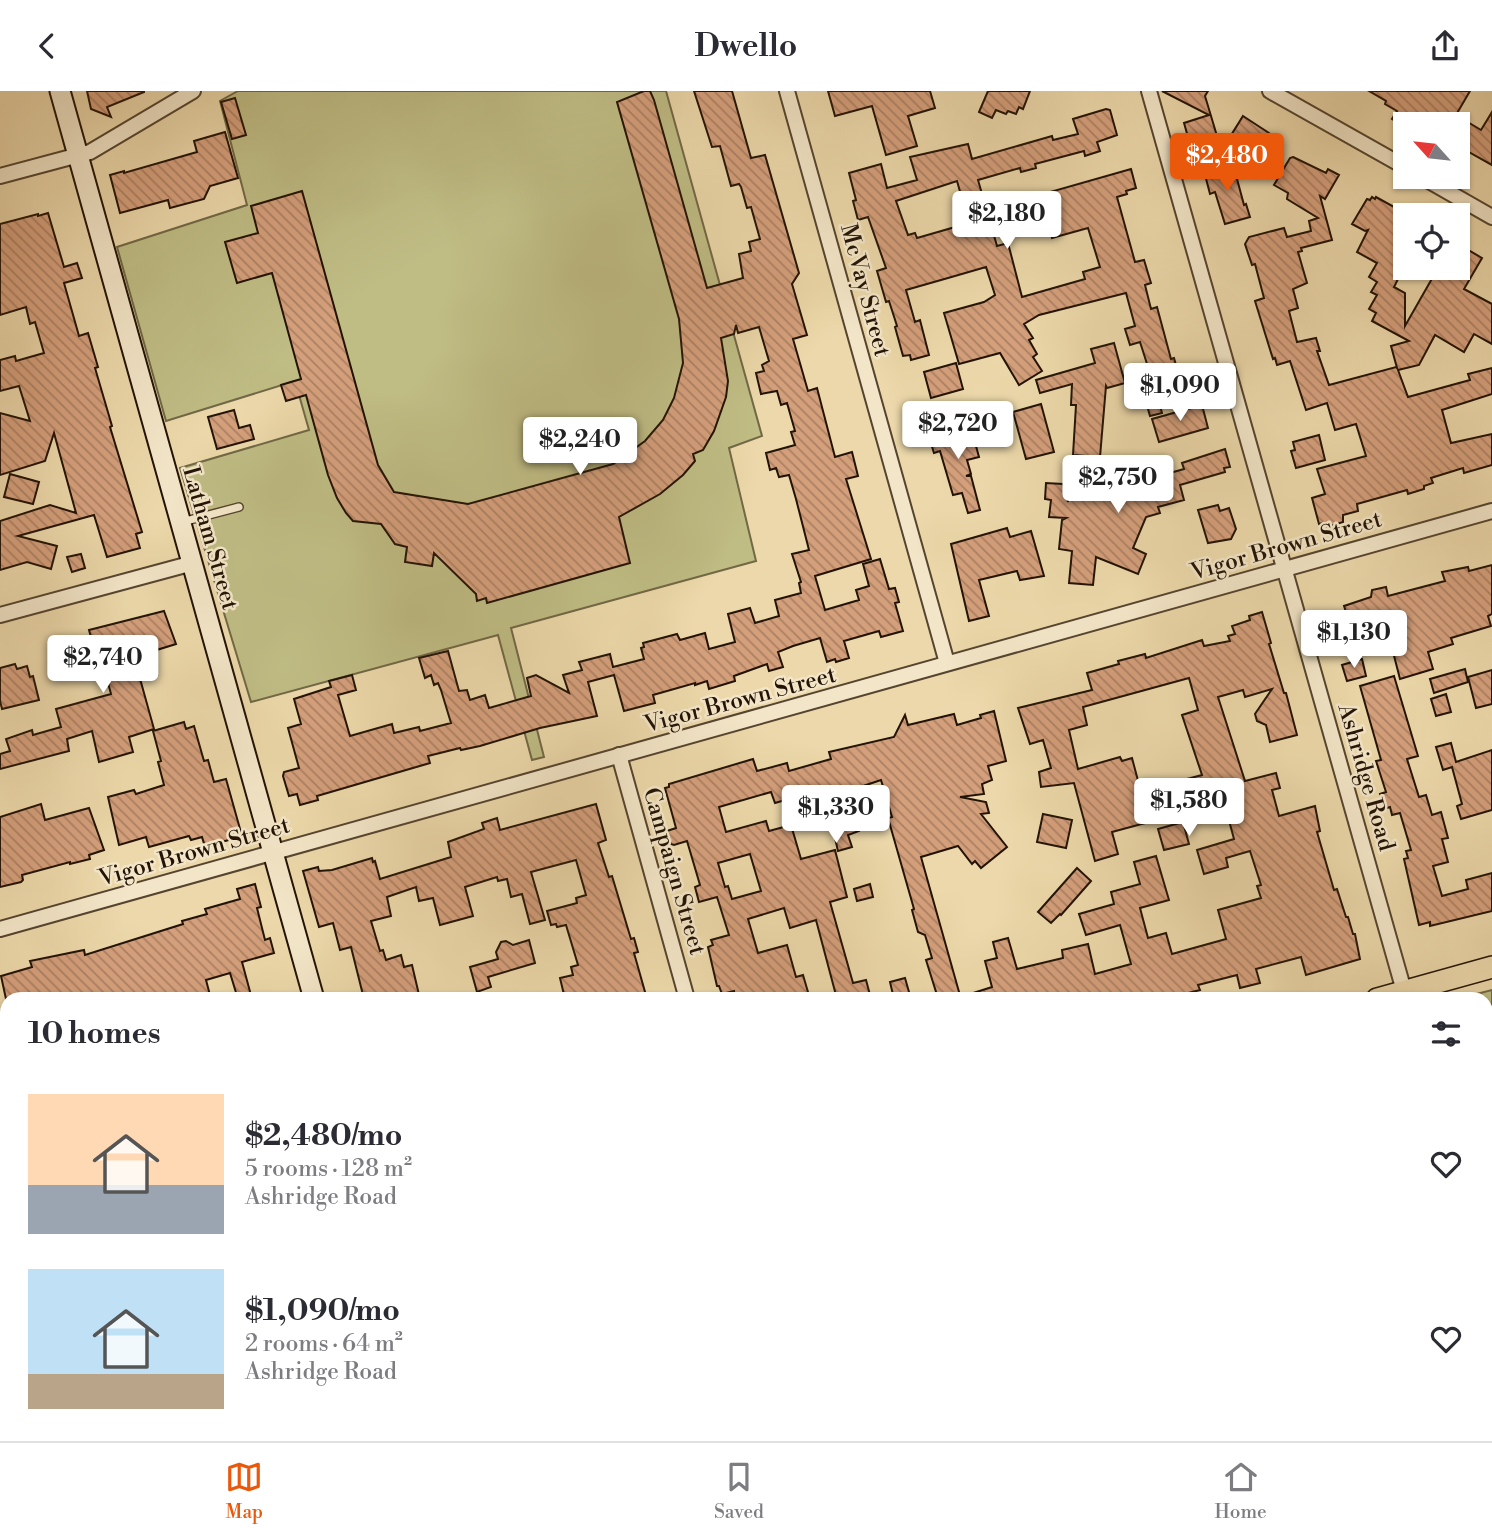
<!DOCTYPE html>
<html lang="en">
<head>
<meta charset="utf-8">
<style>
  body { margin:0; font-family:"Libre Bodoni",serif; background:#f2f2f3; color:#2b2b33; height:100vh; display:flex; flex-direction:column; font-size:26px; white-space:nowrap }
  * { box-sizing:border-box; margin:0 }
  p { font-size:23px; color:#7c7c81 }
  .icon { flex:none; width:38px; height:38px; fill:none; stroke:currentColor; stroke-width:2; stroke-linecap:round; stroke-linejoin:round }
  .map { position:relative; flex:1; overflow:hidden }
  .panel { position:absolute; left:0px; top:901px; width:1493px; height:450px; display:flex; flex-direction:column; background:#fff; border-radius:21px 21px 0 0; box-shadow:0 2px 5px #0004 }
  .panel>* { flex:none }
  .needle { width:46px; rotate:297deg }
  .tools { position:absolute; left:1393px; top:21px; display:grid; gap:14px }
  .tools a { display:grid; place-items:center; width:77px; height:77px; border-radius:0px; background:#fff; box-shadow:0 2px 5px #0004; font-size:35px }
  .price { position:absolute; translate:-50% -60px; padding:0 16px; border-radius:7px; background:#fff; color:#222; font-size:23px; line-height:46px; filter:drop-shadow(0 2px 4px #0008) }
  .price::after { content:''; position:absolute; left:50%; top:42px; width:21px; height:16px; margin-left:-10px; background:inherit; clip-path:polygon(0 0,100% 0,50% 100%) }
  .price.on { background:#ea580c; color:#fff }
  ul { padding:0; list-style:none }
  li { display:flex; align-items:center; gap:21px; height:175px; padding:0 28px }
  li span { display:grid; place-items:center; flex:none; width:196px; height:140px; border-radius:0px; color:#555 }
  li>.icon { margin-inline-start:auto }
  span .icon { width:84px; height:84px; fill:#fffc; stroke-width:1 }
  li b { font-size:30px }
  h2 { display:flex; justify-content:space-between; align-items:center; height:84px; padding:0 28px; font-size:30px }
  header { display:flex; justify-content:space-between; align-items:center; height:91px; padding:0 28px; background:#fff; font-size:32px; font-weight:600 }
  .tabs { display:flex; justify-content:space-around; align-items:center; height:98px; border-top:2px solid #e1e1e2; background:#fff; font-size:19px; color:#7c7c81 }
  .tabs a { display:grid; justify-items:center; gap:4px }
  .tabs .on { color:#ea580c }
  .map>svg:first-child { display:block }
  .grass { fill:url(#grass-tufts); stroke:#716845; stroke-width:2 }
  .pitch { fill:#bfbc84; stroke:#716845; stroke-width:2 }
  .water { fill:#99baa5; stroke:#6a7765; stroke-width:2 }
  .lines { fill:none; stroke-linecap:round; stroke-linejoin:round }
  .stream { stroke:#6a7765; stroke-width:5 }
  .building { fill:url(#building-back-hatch); stroke:#231306; stroke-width:2; fill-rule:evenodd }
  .lane-casing { stroke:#55442f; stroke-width:10 }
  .street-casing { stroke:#55442f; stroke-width:18 }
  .secondary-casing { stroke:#231306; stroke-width:23 }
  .primary-casing { stroke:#231306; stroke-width:24 }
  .path { stroke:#231306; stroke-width:2.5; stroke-dasharray:5 3.5; stroke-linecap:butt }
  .lane { stroke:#f3e6c8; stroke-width:7 }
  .street { stroke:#f3e6c8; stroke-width:14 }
  .secondary { stroke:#f3e6c8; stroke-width:19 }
  .primary { stroke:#ecd8aa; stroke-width:21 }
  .labels { text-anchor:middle; stroke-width:5; stroke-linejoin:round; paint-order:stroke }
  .street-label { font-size:23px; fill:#231306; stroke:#f3e6c8 }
</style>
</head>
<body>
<header><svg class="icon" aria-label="back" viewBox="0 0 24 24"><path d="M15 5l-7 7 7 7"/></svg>Dwello<svg class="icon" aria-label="share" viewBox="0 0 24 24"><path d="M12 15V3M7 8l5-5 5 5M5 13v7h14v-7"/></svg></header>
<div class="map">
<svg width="1492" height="1350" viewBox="0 0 1492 1350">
  <defs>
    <pattern id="grass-tufts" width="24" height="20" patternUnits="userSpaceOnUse" patternTransform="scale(1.75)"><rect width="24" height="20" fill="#bfbc84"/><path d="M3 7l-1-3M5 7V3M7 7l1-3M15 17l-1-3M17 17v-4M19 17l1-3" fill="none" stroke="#a4a170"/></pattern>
    <pattern id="building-back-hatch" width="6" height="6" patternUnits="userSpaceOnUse" patternTransform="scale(1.75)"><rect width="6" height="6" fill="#d49f7b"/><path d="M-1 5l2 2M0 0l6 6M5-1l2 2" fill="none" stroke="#ac8063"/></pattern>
  </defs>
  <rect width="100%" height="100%" fill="#ecd8aa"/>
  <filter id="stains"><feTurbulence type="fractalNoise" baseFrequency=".00286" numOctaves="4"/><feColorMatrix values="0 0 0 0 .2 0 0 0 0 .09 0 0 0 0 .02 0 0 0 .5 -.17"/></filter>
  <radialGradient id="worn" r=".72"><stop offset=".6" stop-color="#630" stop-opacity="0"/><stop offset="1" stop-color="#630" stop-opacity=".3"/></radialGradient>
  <g class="grass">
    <polygon points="1492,899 1492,1056 1486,1058 1486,908 1457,908"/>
    <polygon points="7,1321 7,1344 394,1344 395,1349 0,1350 0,1323"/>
  </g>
  <polygon class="pitch" points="238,0 666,0 762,345 729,357 756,470 511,537 544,666 532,669 498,544 251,611 180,377 309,339 295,290 166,330 117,156 247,114 220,10"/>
  <polygon class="water" points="229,1344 288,1344 271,1350 211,1350"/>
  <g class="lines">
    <polyline class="stream" points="1486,995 1492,993"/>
  </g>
  <g class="building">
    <polygon points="87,0 144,0 144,1 107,16 111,26 91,18"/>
    <polygon points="644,0 650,0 654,9 707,197 743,187 739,163 751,160 749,151 760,148 751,116 747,117 741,96 739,93 731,95 720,55 712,56 694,0 732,0 751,67 765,64 799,182 792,193 807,244 793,248 808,300 817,297 835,366 852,361 858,385 846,388 871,468 815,485 825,519 859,509 856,499 869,495 863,473 880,468 889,498 895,497 899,511 895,512 903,540 881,546 879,540 844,550 849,567 836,571 835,568 827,571 820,547 793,555 778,561 783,576 769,580 767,573 734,585 735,590 709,598 707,590 695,594 695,592 653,604 655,612 624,620 614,584 588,591 597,625 540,637 480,655 461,659 460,657 428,665 430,672 317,705 318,709 300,714 297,703 289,705 283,685 284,681 299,677 288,637 301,633 294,608 331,596 329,590 352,584 356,599 338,604 350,645 392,633 394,642 419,636 420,640 451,632 441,599 438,592 434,594 431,584 425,587 419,567 448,560 459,600 467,599 470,609 485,604 489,617 531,605 527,587 536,584 569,602 563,584 582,579 579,571 610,563 613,576 644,568 641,557 644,556 643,552 677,543 680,549 705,542 709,558 735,551 728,523 750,517 755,532 779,525 775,509 801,502 799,492 801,491 792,463 809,459 796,408 789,384 779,386 776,377 770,379 766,362 795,354 791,341 795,340 787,312 781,314 777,300 761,303 756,282 764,280 762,274 769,270 759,236 738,242 736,234 734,243 721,247 728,290 726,306 714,340 703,359 693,363 695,370 683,384 660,403 619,426 630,472 487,512 486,507 477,510 476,503 434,462 432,475 405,471 407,456 395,453 381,433 353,430 346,422 337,407 328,384 306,304 286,310 281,294 301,288 272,182 237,192 225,151 258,142 251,115 302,100 378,374 394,401 468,413 613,373 645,350 663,329 674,307 683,272 679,228 617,11"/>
    <polygon points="828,0 930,0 935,17 908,25 917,55 886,64 872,15 835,25"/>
    <polygon points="988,0 1030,0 1023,18 1019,16 1016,23 1008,20 1006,23 996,19 992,27 979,21"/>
    <polygon points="1162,0 1208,0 1205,5 1217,45 1190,53 1184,32 1209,24"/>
    <polygon points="1369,0 1470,0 1456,24 1481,39 1492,21 1492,74 1467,60 1469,57 1458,50 1467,33 1422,33 1409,26 1404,35 1392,28 1397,20 1385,13 1386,10"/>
    <polygon points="235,7 246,44 232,48 221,11"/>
    <path d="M1106,18L1110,19L1117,44L1097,51L1100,60L1085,65L1084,60L1035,73L1036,77L1021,81L1020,77L978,89L997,155L1008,152L1022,206L1085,188L1083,181L1100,176L1088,137L1052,147L1047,129L1042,131L1041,127L1037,128L1036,125L1020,130L1015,111L1131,78L1136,97L1126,100L1127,103L1117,106L1135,171L1144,169L1151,192L1145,194L1151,218L1157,216L1171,268L1174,267L1181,292L1156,300L1162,322L1150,325L1137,279L1148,276L1140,251L1130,254L1125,238L1135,235L1126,202L1039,224L1024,233L1033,247L1029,249L1037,263L1033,266L1042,280L1019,294L1000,262L959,273L944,222L984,211L995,204L986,176L948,187L906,199L915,231L920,229L929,264L911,269L910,264L903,265L895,236L897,235L889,210L886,211L877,180L886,177L868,126L858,129L853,110L856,109L849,82L881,73L887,97L917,89L910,66L968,53L972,68L1052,45L1053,49L1078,43L1073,28ZM957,90L969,132L917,147L915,142L908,144L896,110Z"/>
    <polygon points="1243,25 1269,42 1255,66 1238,57 1241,52 1230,46"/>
    <polygon points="225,41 238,87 210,95 204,108 170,117 168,109 120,122 110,84 124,80 124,82 197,61 194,50"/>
    <polygon points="1293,66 1326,82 1328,78 1339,84 1325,108 1320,105 1332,149 1301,157 1302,160 1298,161 1307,192 1293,198 1298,217 1289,220 1297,251 1316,247 1320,260 1317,260 1329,294 1396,276 1397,277 1391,255 1409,250 1372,230 1376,222 1369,218 1377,204 1371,201 1377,191 1369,186 1377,172 1357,161 1368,139 1365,140 1352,133 1367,108 1370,109 1372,106 1375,108 1376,106 1405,122 1405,174 1394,196 1405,202 1405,235 1438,177 1458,177 1458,153 1482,167 1464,198 1492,213 1492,253 1474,243 1464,261 1435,244 1419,274 1398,279 1408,306 1470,289 1468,283 1492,277 1492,303 1442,319 1451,352 1492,343 1492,374 1464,382 1463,377 1431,387 1433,392 1424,395 1424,398 1408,403 1407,399 1357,413 1358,420 1343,424 1343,431 1327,436 1326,431 1319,433 1312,407 1325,403 1317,378 1366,365 1356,333 1335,339 1327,312 1306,319 1290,270 1277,274 1275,267 1273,268 1255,210 1264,207 1255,173 1252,174 1245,153 1249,146 1284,137 1287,146 1311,140 1309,130 1318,127 1287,108 1288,102 1274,94 1290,67"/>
    <polygon points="1233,73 1244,114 1246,113 1250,126 1225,133 1215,101 1210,103 1204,80"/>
    <polygon points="48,122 64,176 77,172 82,187 64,192 79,245 88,242 98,276 95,277 112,335 110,336 142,441 136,443 140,457 107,466 94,424 18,445 57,455 51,478 27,471 0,479 0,430 50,414 76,422 54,342 45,370 0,384 0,322 30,330 19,295 0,300 0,269 15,265 16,270 44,262 35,231 30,233 26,216 0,224 0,133 38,123 38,125"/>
    <polygon points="1114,252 1125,292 1107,297 1106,295 1100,366 1073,364 1076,314 1071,314 1072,293 1040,302 1036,289 1095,272 1091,258"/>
    <polygon points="956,272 963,298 931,307 924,281"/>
    <polygon points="1041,313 1054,361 1026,368 1013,321"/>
    <polygon points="1202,314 1208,337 1159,351 1152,328"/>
    <polygon points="234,319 239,337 250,334 254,348 217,358 208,326"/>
    <polygon points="970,333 979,366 967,369 971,383 966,385 971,385 980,419 968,422 962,402 953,404 940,360 934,362 927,340 941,336 944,341"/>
    <polygon points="1319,344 1325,369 1296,377 1291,360 1295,359 1293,351"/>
    <polygon points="1225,358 1230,376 1224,377 1225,381 1180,394 1184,409 1158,416 1160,422 1146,426 1133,457 1146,463 1138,483 1096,466 1093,494 1069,492 1072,460 1059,458 1062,429 1066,427 1049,426 1051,409 1045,408 1046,392 1063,393 1068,411 1069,394 1091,396 1096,385 1136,401 1134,392 1184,378 1182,372"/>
    <polygon points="10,383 39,391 33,413 4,406"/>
    <polygon points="1218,414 1220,420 1229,417 1236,438 1231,448 1208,452 1198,419"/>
    <polygon points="1007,437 1010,446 1031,440 1044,485 1020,489 1017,480 979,489 989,525 969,530 951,453"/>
    <polygon points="81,463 85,477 72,481 67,466"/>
    <polygon points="1492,474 1492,523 1488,525 1491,535 1451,547 1453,553 1428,561 1433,578 1400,588 1391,553 1352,565 1344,536 1343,528 1348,527 1344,515 1371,506 1372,499 1386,496 1388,505 1445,490 1442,481 1468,476 1469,480"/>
    <polygon points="164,520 176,553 134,566 154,638 129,646 133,661 99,671 92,640 67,648 69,660 0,678 0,663 10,660 6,648 32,639 33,644 61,636 56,618 111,603 103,573 87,578 81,554 92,550 89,539"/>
    <polygon points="1262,521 1271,552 1269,553 1284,602 1286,602 1297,644 1270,651 1266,634 1257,630 1255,623 1272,598 1245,606 1243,599 1218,606 1245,690 1276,682 1280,697 1272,699 1279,725 1315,715 1320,740 1317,741 1334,799 1337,798 1346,826 1348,826 1353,843 1355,843 1360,868 1306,884 1301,866 1256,878 1260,892 1240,897 1237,884 1198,894 1200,899 1165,908 965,908 964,905 992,896 985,870 997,867 993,851 1008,847 1017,878 1063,867 1062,859 1088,853 1095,883 1131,873 1120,834 1086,844 1079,823 1114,813 1111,801 1140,793 1134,771 1156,765 1169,809 1140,817 1148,847 1166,842 1172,863 1226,848 1218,819 1261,807 1257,795 1261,794 1250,760 1226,767 1228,776 1204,783 1197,759 1234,748 1224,711 1221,712 1220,710 1196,717 1187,688 1202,684 1182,624 1198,619 1189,587 1083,616 1087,634 1069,639 1078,678 1120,666 1122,670 1132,667 1149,731 1112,741 1118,763 1095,770 1074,692 1041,696 1039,681 1051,677 1043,649 1030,653 1018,617 1092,599 1087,582 1119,573 1118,570 1145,563 1146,567 1202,549 1204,555 1230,550 1228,545 1235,543 1232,535 1250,529 1249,525"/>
    <polygon points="1362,568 1366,585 1347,590 1342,574"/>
    <polygon points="15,573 17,578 27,575 30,586 33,585 39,609 2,618 0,610 0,577"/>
    <polygon points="1465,578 1468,591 1434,602 1430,588"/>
    <polygon points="1492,579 1492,613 1476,617 1468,586"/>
    <polygon points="1394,585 1418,665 1407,668 1419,706 1426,704 1432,724 1441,721 1448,747 1442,748 1448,771 1433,775 1442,805 1468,798 1466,789 1492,782 1492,820 1430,835 1430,831 1419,834 1404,768 1408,767 1406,760 1411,759 1400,722 1392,724 1390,716 1384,718 1380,703 1386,701 1376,670 1381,669 1360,595"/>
    <polygon points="1446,603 1451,621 1436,625 1431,608"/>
    <path d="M994,620L1006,670L988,675L992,689L982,693L984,703L960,706L986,711L989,722L981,723L1007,756L981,777L975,770L972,773L958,755L921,766L961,908H944L942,903L937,904L926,869L932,867L925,844L918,841L912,819L914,818L888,727L892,726L881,689L848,700L859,740L848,744L852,756L838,760L827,713L816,716L814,709L808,711L806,703L775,712L771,701L719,716L726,741L766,730L769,740L791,734L801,768L835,759L847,806L830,811L853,892L866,889L870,904L854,908H837L816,829L790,837L784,817L748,828L758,862L787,854L796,886L803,884L810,908H735L734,900L722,903L719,895H717L708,856L713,854L711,849L729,844L717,806L699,811L695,796L700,794L687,750L674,754L671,753L667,740L676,737L665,697L669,696V693L753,668L757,680L787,672L789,680L831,668L829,661L894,646L905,624L908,634L954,623L957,634L981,627L980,624ZM750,763L761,800L732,808L728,795L725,796L718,772Z"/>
    <polygon points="184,631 186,638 194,635 204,670 208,669 214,691 226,688 242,745 205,756 202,746 191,749 189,745 149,756 146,746 119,754 108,706 134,699 136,703 164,694 158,671 161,670 153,640"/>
    <polygon points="1451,652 1456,671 1492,659 1492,719 1461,728 1457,715 1462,713 1452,676 1443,679 1436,656"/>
    <polygon points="41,713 45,729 89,717 104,759 89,764 90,768 70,773 70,771 22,784 23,789 21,791 0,796 0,726"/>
    <polygon points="596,713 606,749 598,752 609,786 612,785 631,848 634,847 638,861 634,862 647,908 565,908 560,887 573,884 571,876 578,874 566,834 557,836 556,833 551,834 547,820 577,812 576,807 586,804 576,769 531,781 545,829 530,833 522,803 511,806 507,788 498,790 497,786 465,796 473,825 440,834 433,807 419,810 416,796 387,806 391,825 371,830 380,860 383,859 386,869 401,864 404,876 412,874 420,908 364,908 351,856 340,859 333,832 319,836 303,780 318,776 319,780 332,779 372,767 373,771 375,770 380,788 451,766 448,751 484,738 482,732 497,727 500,739"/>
    <polygon points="1043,723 1072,729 1066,757 1037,751"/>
    <polygon points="1183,731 1189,753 1164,759 1158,738"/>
    <polygon points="1077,777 1091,790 1061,824 1060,823 1051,832 1038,821"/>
    <polygon points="255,793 261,816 257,817 265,849 270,847 274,862 242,871 252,908 238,908 230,882 206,889 211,908 6,908 1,885 32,876 30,870 84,859 85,864 183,833 182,830 207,823 205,818 240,808 237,798"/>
    <polygon points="870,793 873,806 857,810 854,798"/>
    <polygon points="529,849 535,872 488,886 491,896 477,901 470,876 498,868 496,861 501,851 506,850 513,854"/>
    <polygon points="905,887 911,908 894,908 890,891"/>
  </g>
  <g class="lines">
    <g class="lane-casing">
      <polyline id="lane" points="182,431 239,416"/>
    </g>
    <g class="street-casing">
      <g id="street">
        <polyline points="787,0 947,572"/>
        <polyline points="1149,0 1404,900"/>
        <polyline points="1270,0 1405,76"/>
        <polyline points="0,85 90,61 193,0"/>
        <polyline points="1422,86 1492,126"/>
        <polyline points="0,524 193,472"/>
        <polyline points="619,664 687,908"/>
        <polyline points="0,838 1492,420"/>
        <polyline points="0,984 7,1009"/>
        <polyline points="1486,1075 1492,1073"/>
        <polyline points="507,1350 529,1344"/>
      </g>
    </g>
    <g class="secondary-casing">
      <g id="secondary">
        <polyline points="60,0 314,908"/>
        <polyline points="435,1344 436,1350"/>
      </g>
    </g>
    <g class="primary-casing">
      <g id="primary">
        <polyline points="1377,908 1492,876"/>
        <polyline points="0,1295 7,1293"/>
      </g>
    </g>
    <g class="path">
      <polyline points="1486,930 1492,928"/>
      <polyline points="0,1339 7,1338"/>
      <polyline points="1098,1344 1099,1350"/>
    </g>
    <use href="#lane" class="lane"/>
    <use href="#street" class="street"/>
    <use href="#secondary" class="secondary"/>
    <use href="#primary" class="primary"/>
  </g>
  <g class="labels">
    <g class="street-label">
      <text transform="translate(866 199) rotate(75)" y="8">McVay Street</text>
      <text transform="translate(211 447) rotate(74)" y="8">Latham Street</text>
      <text transform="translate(1286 454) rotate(-16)" y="8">Vigor Brown Street</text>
      <text transform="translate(740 608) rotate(-15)" y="8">Vigor Brown Street</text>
      <text transform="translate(1367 686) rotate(74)" y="8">Ashridge Road</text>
      <text transform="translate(194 760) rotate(-16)" y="8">Vigor Brown Street</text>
      <text transform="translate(675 780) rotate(74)" y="8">Campaign Street</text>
    </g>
  </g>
  <rect width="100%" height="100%" filter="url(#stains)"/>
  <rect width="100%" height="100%" fill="url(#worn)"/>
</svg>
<div class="tools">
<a><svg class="needle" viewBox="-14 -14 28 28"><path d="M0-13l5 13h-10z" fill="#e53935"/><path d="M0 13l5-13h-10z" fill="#7c7c81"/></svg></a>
<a><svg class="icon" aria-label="locate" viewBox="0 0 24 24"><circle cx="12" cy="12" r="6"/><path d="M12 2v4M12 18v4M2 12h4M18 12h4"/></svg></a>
</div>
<b class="price on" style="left:1227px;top:102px">$2,480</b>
<b class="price" style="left:1007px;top:160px">$2,180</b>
<b class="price" style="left:1180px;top:332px">$1,090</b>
<b class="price" style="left:958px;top:370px">$2,720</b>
<b class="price" style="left:580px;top:386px">$2,240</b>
<b class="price" style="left:1118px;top:424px">$2,750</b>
<b class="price" style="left:1354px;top:579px">$1,130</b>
<b class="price" style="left:103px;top:604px">$2,740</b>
<b class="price" style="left:1189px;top:747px">$1,580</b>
<b class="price" style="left:836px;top:754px">$1,330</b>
<section class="panel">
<h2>10 homes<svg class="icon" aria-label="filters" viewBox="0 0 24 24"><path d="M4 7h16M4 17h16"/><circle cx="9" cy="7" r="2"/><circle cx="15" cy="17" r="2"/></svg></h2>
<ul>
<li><span style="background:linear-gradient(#ffd9b3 65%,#9aa5b1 0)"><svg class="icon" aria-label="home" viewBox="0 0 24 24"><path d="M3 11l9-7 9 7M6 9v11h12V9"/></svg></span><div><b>$2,480/mo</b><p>5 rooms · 128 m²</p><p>Ashridge Road</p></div><svg class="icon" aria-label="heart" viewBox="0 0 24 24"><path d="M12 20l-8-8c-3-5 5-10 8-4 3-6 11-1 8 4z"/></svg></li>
<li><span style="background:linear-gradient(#bfe0f5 75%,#b9a48a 0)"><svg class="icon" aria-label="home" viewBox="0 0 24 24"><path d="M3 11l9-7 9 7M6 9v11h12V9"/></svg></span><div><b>$1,090/mo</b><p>2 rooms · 64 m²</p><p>Ashridge Road</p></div><svg class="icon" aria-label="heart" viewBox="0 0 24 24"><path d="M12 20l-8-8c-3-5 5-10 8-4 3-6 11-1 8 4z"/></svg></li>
</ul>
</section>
</div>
<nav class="tabs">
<a class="on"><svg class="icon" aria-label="map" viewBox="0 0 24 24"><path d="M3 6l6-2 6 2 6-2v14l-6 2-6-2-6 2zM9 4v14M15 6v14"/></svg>Map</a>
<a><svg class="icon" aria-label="saved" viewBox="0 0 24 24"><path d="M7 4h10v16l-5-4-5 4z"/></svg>Saved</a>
<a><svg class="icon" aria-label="home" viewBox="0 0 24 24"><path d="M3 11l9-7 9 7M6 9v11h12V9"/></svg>Home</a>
</nav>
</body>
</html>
